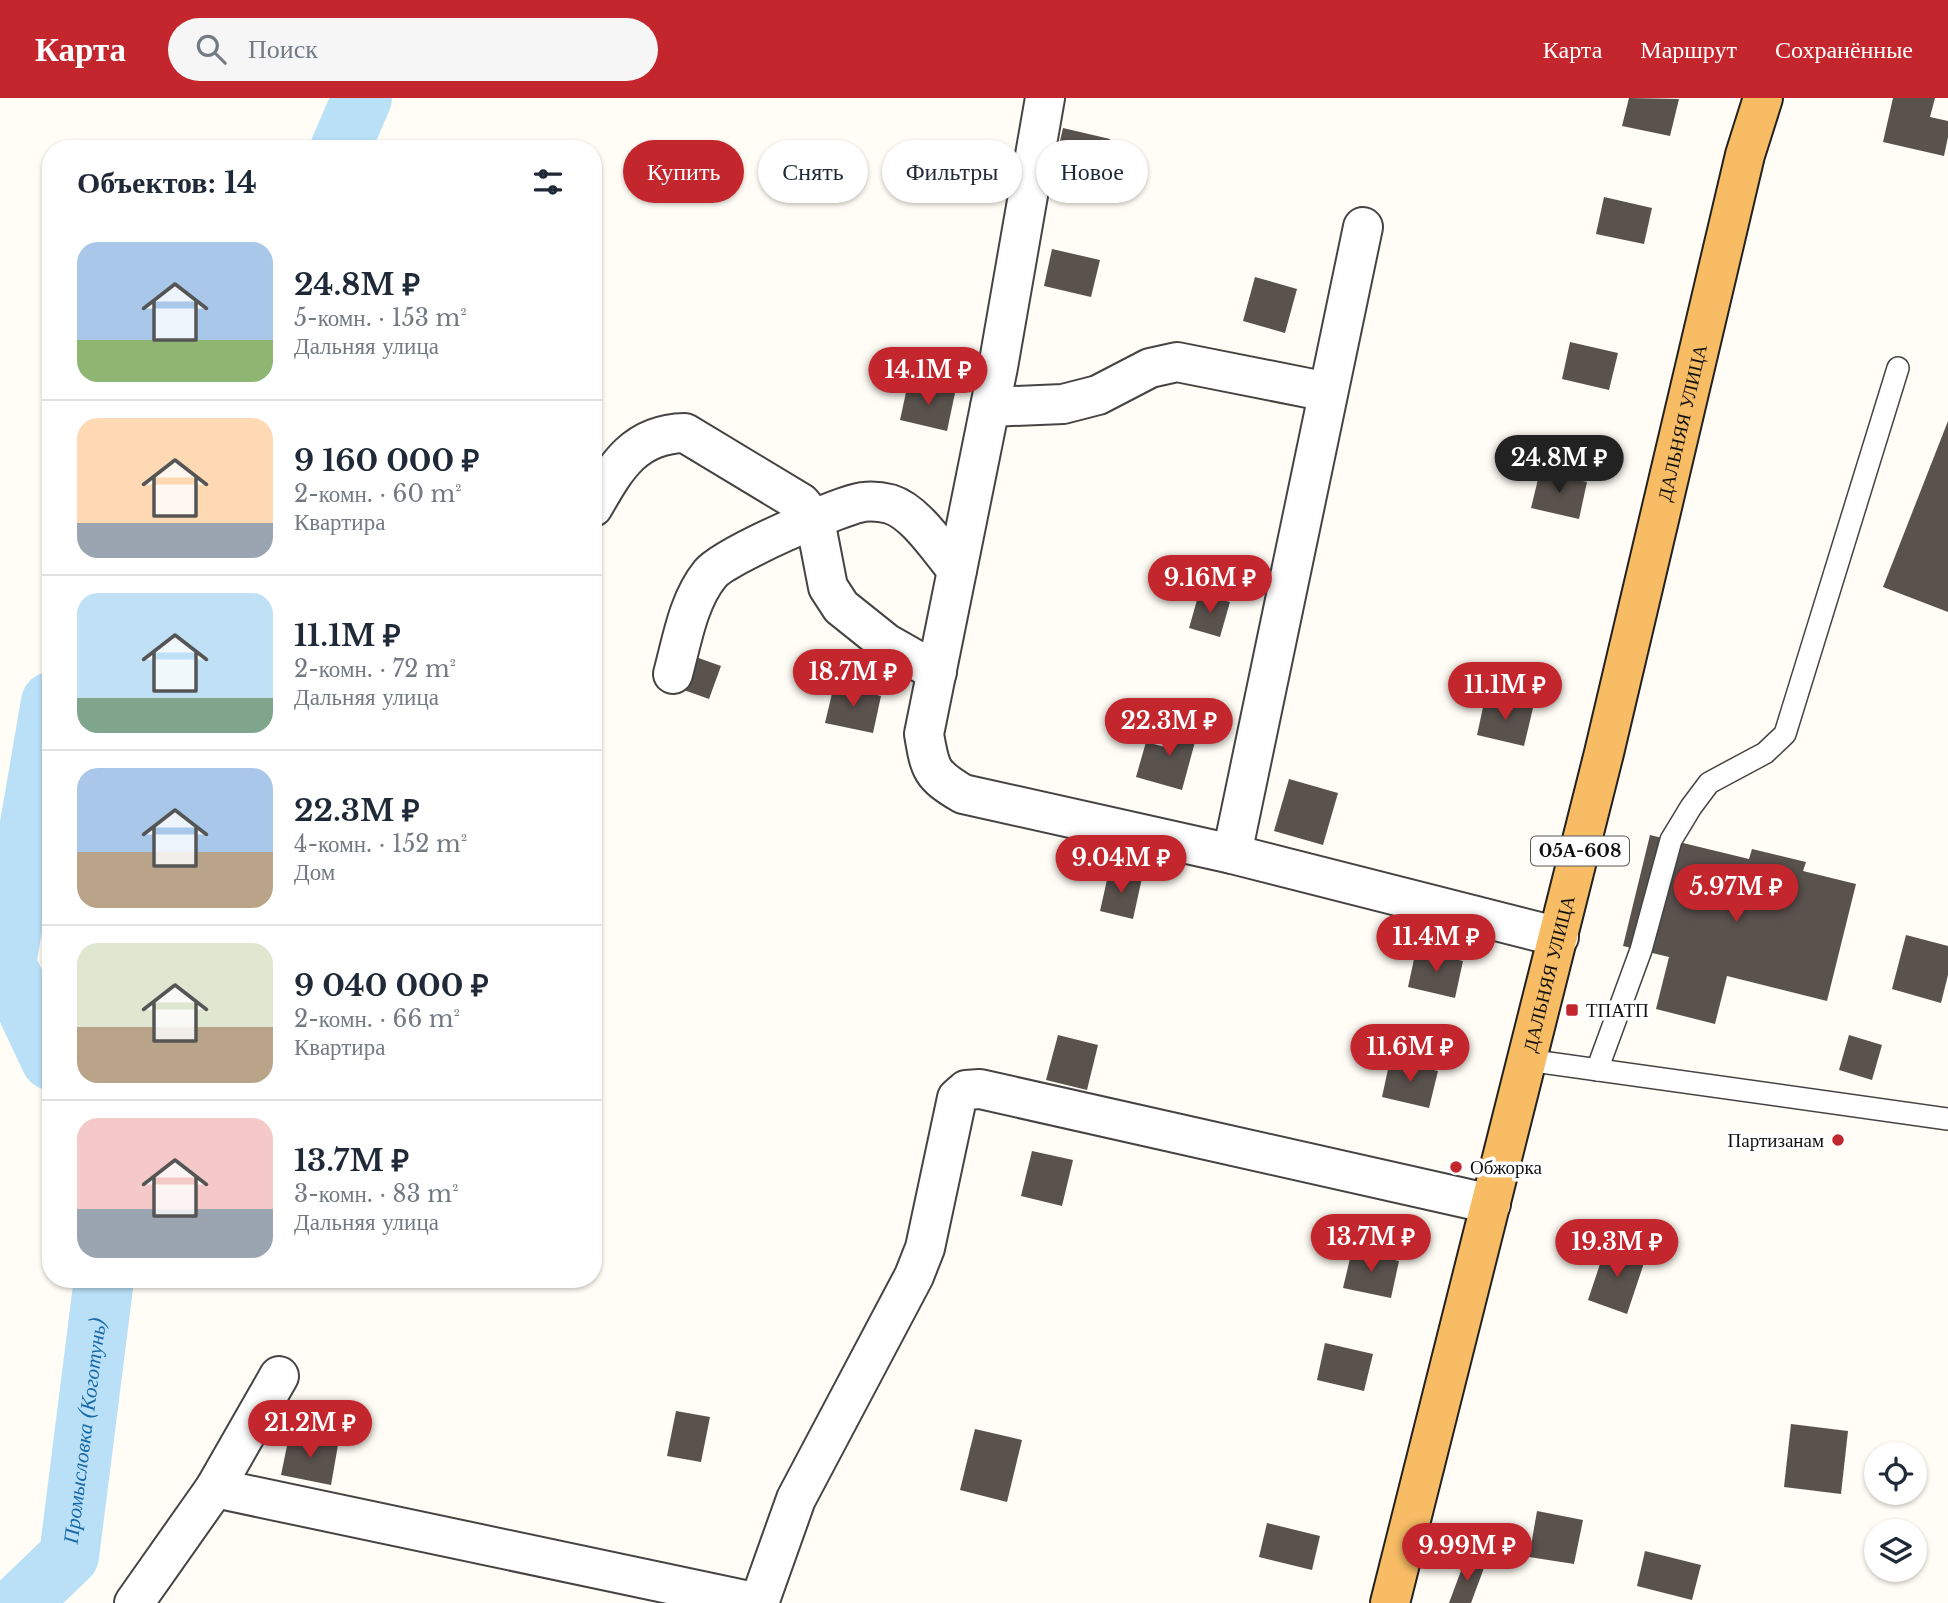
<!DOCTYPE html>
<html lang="ru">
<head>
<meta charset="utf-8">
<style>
  body { margin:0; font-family:"Libre Baskerville",serif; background:#f6f6f7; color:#1f2937; height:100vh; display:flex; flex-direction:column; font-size:26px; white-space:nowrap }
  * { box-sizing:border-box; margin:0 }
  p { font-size:23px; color:#747a83 }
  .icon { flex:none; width:38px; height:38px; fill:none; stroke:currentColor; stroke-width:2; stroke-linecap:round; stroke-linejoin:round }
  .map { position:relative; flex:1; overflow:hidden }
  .panel { position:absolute; left:42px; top:42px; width:560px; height:1148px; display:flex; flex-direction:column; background:#fff; border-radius:28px; box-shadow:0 2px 5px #0004 }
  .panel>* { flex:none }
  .hud { position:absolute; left:623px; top:42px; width:665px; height:63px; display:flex; gap:14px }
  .buttons { position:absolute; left:1864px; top:1344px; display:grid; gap:14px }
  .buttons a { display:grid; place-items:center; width:63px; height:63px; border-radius:50%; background:#fff; box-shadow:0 2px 5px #0004; font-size:35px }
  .price { position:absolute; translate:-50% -60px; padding:0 16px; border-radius:24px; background:#c4262e; color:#fff; font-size:23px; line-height:46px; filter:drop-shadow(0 2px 4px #0008) }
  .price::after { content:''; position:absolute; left:50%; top:42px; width:21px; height:16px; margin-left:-10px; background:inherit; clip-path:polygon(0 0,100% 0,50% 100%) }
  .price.on { background:#222; color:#fff }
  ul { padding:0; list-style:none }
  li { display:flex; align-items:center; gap:21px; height:175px; padding:0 35px }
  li+li { border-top:2px solid #e0e1e3 }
  li span { display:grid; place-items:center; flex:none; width:196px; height:140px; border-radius:21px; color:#555 }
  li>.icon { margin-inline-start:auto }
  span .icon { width:84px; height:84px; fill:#fffc; stroke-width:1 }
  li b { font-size:30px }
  h2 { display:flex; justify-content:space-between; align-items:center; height:84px; padding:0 35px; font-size:30px }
  .chip { padding:0 24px; border-radius:32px; background:#fff; box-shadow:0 2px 5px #0004; font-size:24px; line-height:63px }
  .chip.on { background:#c4262e; color:#fff }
  header { display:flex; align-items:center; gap:42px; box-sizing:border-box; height:98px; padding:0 35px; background:#c4262e; color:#fff }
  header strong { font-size:33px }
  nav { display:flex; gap:38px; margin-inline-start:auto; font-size:24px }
  .search { width:490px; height:63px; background:#f6f6f7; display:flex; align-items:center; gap:18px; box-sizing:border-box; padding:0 24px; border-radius:38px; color:#747a83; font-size:26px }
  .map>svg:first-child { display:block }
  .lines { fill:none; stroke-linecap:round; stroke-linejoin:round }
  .river { stroke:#b9e0f7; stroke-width:60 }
  .building { fill:#5a524d }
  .service-casing { stroke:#444; stroke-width:24 }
  .minor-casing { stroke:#444; stroke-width:42 }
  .trunk-casing { stroke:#222; stroke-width:42 }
  .service { stroke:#fff; stroke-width:21 }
  .minor { stroke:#fff; stroke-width:38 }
  .trunk { stroke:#f7bc64; stroke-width:38 }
  .poi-dot { fill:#c4262e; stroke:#fff; stroke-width:2.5 }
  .labels { text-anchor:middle; stroke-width:7; stroke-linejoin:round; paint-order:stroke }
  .shield { fill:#fff; stroke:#585858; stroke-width:2 }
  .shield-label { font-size:18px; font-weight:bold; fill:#111 }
  .street-label { font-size:19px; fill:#111; stroke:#fff }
  .poi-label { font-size:19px; fill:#111; stroke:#fff; text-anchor:start }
  .water-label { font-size:21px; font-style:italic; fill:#1768a6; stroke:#fff }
</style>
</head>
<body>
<header>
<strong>Карта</strong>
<div class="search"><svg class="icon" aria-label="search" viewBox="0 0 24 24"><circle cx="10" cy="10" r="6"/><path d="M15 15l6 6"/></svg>Поиск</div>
<nav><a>Карта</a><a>Маршрут</a><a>Сохранённые</a></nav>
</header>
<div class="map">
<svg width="1948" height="1505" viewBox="0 0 1948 1505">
  <rect width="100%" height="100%" fill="#fffdf5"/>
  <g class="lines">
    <g class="river">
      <polyline points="340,51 362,0"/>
      <polyline points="51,604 6,866 51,962"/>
      <path id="s1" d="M20,1505L69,1458L104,1181"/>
    </g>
  </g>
  <g class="building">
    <polygon points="1629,0 1679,1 1670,38 1622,28"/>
    <polygon points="1893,0 1935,0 1930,19 1948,23 1948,39 1944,58 1883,44"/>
    <polygon points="1063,30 1110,41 1102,78 1054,68"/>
    <polygon points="1604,99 1652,110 1644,146 1596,136"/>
    <polygon points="1052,151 1100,162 1091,199 1044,188"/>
    <polygon points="1255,179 1297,191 1285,235 1243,223"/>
    <polygon points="1570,244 1618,255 1609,292 1562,281"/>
    <polygon points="908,285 955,295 947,333 900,322"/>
    <polygon points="1948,323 1948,514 1883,489"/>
    <polygon points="1540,373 1587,384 1579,421 1531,410"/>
    <polygon points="1199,495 1230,504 1220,539 1189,530"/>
    <polygon points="693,558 721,568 709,601 681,591"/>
    <polygon points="834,587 881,598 873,635 825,625"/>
    <polygon points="1485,600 1533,610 1524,648 1477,637"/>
    <polygon points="1177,623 1199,629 1182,692 1136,679 1146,644 1169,650"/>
    <polygon points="1289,681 1338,695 1323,747 1274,733"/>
    <polygon points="1650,737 1749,761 1752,751 1806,764 1803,773 1856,786 1827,903 1727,878 1715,926 1656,911 1669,859 1623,848"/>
    <polygon points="1109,773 1142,780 1133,821 1100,813"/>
    <polygon points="1906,837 1948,848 1948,877 1941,905 1892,891"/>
    <polygon points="1416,852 1463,863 1455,900 1408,889"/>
    <polygon points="1058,937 1098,947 1087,992 1046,982"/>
    <polygon points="1849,937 1882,947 1872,982 1839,972"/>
    <polygon points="1390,962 1438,973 1429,1010 1382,999"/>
    <polygon points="1032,1053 1073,1062 1062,1108 1021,1098"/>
    <polygon points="1607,1145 1646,1159 1627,1216 1588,1202"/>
    <polygon points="1352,1152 1399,1163 1391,1200 1343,1190"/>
    <polygon points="1325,1245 1373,1256 1364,1293 1317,1282"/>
    <polygon points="676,1313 710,1319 701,1364 667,1358"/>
    <polygon points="1791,1326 1848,1333 1841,1396 1784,1389"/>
    <polygon points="975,1331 1022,1342 1007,1404 960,1392"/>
    <polygon points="289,1338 338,1347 331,1387 281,1377"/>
    <polygon points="1537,1413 1583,1422 1574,1466 1529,1459"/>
    <polygon points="1267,1425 1320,1438 1312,1472 1259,1459"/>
    <polygon points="1645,1453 1701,1467 1692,1502 1637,1488"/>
    <polygon points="1465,1462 1484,1470 1471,1505 1449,1505"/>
  </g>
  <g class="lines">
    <g class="service-casing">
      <g id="service">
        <polyline points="1527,962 1948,1021"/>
        <polyline points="1597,972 1641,852 1671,742 1691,709 1709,685 1765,655 1785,636 1898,270"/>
      </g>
    </g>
    <g class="minor-casing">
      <g id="minor">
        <path d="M1045,0L998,269L924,636C930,672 931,677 963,696L1232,756L1559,839"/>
        <polyline points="990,309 1063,306 1098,297 1150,270 1177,264 1328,294"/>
        <path d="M593,409C616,369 634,336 685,335L801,405L815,422L828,489L841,509L886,545L937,574"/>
        <path d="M673,576C682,543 688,503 710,476C724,458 839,408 863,404C871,403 882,404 890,406C916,414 939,451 957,472"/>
        <polyline points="1232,756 1363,129"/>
        <polyline points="215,1390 759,1505"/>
        <polyline points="134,1505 215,1390 279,1278"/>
        <polyline points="759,1505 796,1401 914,1178 925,1150 957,1000 966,992 980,991 1491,1106"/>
      </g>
    </g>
    <g class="trunk-casing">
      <g id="trunk">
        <path id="s2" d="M1390,1505L1604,655L1745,57L1763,0"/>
      </g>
    </g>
    <use href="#service" class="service"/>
    <use href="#minor" class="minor"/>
    <use href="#trunk" class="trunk"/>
  </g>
  <g class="poi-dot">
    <rect x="1565" y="905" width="14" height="14" rx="3.5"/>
    <circle cx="1838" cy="1042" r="7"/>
    <circle cx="1456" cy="1069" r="7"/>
  </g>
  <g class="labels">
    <rect class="shield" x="1531" y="738.5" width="98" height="29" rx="5"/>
    <g class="shield-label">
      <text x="1580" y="759">05А-608</text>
    </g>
    <g class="street-label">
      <text dy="7" stroke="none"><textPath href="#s2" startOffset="1216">ДАЛЬНЯЯ УЛИЦА</textPath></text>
      <text dy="7" stroke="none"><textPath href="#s2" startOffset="649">ДАЛЬНЯЯ УЛИЦА</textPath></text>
    </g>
    <g class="poi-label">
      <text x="1586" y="919">ТПАТП</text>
      <text x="1824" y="1049" text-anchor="end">Партизанам</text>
      <text x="1470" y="1076">Обжорка</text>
    </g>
    <g class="water-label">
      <text dy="7" stroke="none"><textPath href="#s1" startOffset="194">Промысловка (Коготунь)</textPath></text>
    </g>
  </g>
</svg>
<div class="buttons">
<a><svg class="icon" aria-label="locate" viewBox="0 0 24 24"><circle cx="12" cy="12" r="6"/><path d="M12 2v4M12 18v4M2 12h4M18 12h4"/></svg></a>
<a><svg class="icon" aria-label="layers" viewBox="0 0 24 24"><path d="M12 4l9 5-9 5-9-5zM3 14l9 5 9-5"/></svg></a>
</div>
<b class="price" style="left:928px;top:309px">14.1M ₽</b>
<b class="price on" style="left:1559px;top:397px">24.8M ₽</b>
<b class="price" style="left:1210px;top:517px">9.16M ₽</b>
<b class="price" style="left:853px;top:611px">18.7M ₽</b>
<b class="price" style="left:1505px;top:624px">11.1M ₽</b>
<b class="price" style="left:1169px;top:660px">22.3M ₽</b>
<b class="price" style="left:1121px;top:797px">9.04M ₽</b>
<b class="price" style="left:1736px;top:826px">5.97M ₽</b>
<b class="price" style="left:1436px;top:876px">11.4M ₽</b>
<b class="price" style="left:1410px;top:986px">11.6M ₽</b>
<b class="price" style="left:1371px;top:1176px">13.7M ₽</b>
<b class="price" style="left:1617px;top:1181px">19.3M ₽</b>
<b class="price" style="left:310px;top:1362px">21.2M ₽</b>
<b class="price" style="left:1467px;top:1485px">9.99M ₽</b>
<div class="hud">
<a class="chip on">Купить</a>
<a class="chip">Снять</a>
<a class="chip">Фильтры</a>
<a class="chip">Новое</a>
</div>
<section class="panel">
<h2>Объектов: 14<svg class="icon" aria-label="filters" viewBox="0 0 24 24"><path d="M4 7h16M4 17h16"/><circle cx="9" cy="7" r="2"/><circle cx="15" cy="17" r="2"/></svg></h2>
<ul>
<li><span style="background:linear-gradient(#a9c7e8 70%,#8fb573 0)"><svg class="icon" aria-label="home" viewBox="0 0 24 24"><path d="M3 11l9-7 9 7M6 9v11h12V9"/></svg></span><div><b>24.8M ₽</b><p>5-комн. · 153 m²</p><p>Дальняя улица</p></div></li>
<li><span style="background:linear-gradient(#ffd9b3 75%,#9aa5b1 0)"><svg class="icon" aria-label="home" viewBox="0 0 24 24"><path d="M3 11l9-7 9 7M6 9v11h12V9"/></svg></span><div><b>9 160 000 ₽</b><p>2-комн. · 60 m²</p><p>Квартира</p></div></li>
<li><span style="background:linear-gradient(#bfe0f5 75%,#7fa58c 0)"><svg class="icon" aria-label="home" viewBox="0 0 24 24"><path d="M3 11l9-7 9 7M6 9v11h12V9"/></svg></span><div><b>11.1M ₽</b><p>2-комн. · 72 m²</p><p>Дальняя улица</p></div></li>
<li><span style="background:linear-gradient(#a9c7e8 60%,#b9a48a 0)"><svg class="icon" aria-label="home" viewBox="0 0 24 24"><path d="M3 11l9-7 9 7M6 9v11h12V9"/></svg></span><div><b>22.3M ₽</b><p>4-комн. · 152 m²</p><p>Дом</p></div></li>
<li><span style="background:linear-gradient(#dfe7d0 60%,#b9a48a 0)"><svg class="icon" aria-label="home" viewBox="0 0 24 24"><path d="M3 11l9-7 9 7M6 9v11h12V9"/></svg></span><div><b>9 040 000 ₽</b><p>2-комн. · 66 m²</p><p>Квартира</p></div></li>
<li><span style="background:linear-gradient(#f6c9c9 65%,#9aa5b1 0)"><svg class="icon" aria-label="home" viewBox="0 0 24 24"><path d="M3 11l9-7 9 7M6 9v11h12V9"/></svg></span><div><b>13.7M ₽</b><p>3-комн. · 83 m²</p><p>Дальняя улица</p></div></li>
</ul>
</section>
</div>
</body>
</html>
